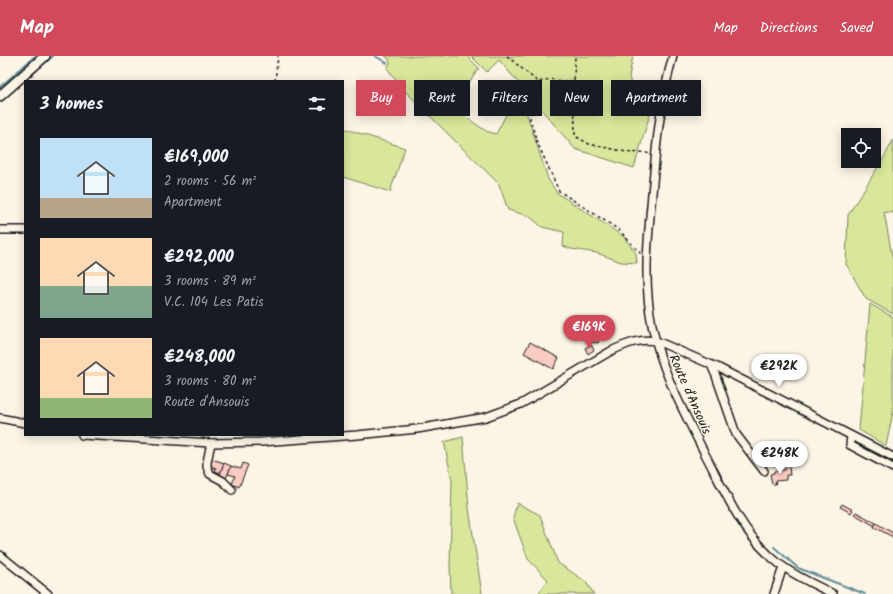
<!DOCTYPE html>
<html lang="en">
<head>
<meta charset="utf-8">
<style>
  body { margin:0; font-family:Kalam,sans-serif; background:#20242c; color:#f1f3f6; height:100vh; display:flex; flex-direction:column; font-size:15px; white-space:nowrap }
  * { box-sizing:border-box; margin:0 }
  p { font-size:13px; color:#9ea1a6 }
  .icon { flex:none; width:22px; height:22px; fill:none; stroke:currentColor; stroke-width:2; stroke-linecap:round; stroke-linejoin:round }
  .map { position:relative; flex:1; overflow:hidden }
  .drawer { position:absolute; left:24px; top:24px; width:320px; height:356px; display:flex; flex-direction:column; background:#171b24; border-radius:0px; box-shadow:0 2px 10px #0003 }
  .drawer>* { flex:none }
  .hud { position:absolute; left:356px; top:24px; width:380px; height:36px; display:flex; gap:8px }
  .fabs { position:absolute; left:841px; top:72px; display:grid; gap:8px }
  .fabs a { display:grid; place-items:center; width:40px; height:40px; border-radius:0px; background:#171b24; box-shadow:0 2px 10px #0003; font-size:20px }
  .price { position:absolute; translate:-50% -34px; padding:0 9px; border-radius:14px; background:#fff; color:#222; font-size:13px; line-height:26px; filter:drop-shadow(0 1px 2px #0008) }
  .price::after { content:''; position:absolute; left:50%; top:24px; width:12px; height:9px; margin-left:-6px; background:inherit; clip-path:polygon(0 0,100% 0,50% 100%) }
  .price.selected { background:#d1495b; color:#fff }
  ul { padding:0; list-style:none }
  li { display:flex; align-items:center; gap:12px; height:100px; padding:0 16px }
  li span { display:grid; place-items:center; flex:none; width:112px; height:80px; border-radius:0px; color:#555 }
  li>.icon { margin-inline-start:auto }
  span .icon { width:48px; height:48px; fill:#fffc; stroke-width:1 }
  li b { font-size:17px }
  h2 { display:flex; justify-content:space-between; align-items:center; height:48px; padding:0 16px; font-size:17px }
  .pill { padding:0 14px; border-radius:0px; background:#171b24; box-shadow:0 2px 10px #0003; font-size:14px; line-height:36px }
  .pill.selected { background:#d1495b; color:#fff }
  header { display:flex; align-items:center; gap:24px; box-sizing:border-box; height:56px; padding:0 20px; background:#d1495b; color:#fff }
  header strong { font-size:19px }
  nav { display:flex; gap:22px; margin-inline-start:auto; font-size:14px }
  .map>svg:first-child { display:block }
  .green { fill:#d8e79b; stroke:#7a825c }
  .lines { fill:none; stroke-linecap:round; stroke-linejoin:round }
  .stream { stroke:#608d9b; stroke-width:2 }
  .building { fill:#facbc2; stroke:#1c1c1c }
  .minor-casing { stroke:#1c1c1c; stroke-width:10 }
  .major-casing { stroke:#1c1c1c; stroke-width:12 }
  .path { stroke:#1c1c1c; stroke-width:1.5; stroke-dasharray:3 3; stroke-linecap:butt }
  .minor { stroke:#fcf5e5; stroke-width:7 }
  .major { stroke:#fcf5e5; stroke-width:9 }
  .labels { text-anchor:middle; stroke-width:3; stroke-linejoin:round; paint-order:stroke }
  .street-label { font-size:13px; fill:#1c1c1c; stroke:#fcf5e5 }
</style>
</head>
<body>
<header>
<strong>Map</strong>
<nav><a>Map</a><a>Directions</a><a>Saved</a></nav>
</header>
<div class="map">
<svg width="893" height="538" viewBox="0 0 893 538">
  <rect width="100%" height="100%" fill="#fcf5e5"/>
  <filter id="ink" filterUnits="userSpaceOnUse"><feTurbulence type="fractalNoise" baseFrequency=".025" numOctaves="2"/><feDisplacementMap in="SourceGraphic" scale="8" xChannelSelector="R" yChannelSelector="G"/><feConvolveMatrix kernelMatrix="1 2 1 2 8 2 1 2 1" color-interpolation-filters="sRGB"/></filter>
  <g filter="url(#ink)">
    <g class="green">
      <polygon points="385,0 467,0 479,12 464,34 460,57 486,75 496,78 519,34 548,123 557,137 623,180 636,197 637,207 621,206 597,197 571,193 563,190 564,176 542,171 529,160 508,154 499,128 446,76 404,34 387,12 390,7 389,3"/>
      <polygon points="471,0 633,0 629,20 633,37 655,41 634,112 575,93 499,4 487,16"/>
      <polygon points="343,72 405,92 390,136 343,121"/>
      <polygon points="893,84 893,157 884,156 893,205 893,258 866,243 846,208 848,159 886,98"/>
      <polygon points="870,248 893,261 893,356 886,390 859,374"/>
      <polygon points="463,381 469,452 482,538 451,538 450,509 452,424 444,386"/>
      <polygon points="517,447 540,459 558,507 585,525 594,538 538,538 548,524 528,503 513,462"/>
    </g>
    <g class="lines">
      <g class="stream">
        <polyline points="375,0 387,7"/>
        <polyline points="0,31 35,0"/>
        <polyline points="0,46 53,0"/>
        <polyline points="774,491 798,512 865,538"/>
      </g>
    </g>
    <g class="building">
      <polygon points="574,266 585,268 585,271 602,273 598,287 591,286 592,278 573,274"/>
      <polygon points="530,286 559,302 553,313 524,297"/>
      <polygon points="591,289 594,294 588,298 585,292"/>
      <polygon points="212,403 224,407 220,417 215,415 216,412 210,410"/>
      <polygon points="224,407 231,410 226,423 219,421"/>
      <polygon points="243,407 248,409 239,431 232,428 235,420 228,418 231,410 241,413"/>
      <polygon points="789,411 790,419 786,419 786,424 775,425 776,428 772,428 770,418 774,417 774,415 785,414 785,412"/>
      <polygon points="842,448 853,454 851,457 840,451"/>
      <polygon points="856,456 876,467 875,470 854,458"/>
      <polygon points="876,467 893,477 893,481 874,471"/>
    </g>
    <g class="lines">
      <g class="minor-casing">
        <g id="minor">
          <path d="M673,0C660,45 656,91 652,138C648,182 643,225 652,269C661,315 684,356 705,398C723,432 739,471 768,498C786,516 810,526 833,538"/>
          <polyline points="0,174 25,174"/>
          <polyline points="711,309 716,320 736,378 764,415"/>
          <polyline points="0,362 25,367"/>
          <path d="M82,379L211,387L261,386L357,379L417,373L486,361L521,348L611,295C626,288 642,281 659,286L719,312L893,401"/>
          <polyline points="851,380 850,389 893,412"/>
          <polyline points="211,387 207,406 207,411 210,418 223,425 232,434"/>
          <polyline points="0,499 48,538"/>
          <polyline points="774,538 783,511"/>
        </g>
      </g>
      <g class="major-casing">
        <polyline id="major" points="0,40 45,0"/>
      </g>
      <g class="path">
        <polyline points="507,0 538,26 550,23 569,26 574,22 575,0"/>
        <polyline points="574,22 575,80 589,88 631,97 643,96 650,98"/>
        <polyline points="275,25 278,0"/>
        <polyline points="538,26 534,40 530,63 537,86 559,135 619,174 641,198"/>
      </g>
      <use href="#minor" class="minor"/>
      <use href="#major" class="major"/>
    </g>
  </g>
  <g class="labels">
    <g class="street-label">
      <text transform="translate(691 338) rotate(66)" y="5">Route d'Ansouis</text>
    </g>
  </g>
</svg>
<div class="fabs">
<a><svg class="icon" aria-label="locate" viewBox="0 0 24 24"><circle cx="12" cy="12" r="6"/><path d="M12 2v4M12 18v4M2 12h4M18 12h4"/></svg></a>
</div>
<b class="price selected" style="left:589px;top:293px">€169K</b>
<b class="price" style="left:779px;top:332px">€292K</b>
<b class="price" style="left:780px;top:419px">€248K</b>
<div class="hud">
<a class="pill selected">Buy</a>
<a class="pill">Rent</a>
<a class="pill">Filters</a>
<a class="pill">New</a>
<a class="pill">Apartment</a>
</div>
<section class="drawer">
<h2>3 homes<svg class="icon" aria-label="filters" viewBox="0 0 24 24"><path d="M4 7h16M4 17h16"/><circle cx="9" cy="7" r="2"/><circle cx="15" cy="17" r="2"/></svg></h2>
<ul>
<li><span style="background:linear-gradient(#bfe0f5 75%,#b9a48a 0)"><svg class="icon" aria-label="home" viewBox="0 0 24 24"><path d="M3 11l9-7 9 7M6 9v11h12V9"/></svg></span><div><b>€169,000</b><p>2 rooms · 56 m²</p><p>Apartment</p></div></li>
<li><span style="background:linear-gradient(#ffd9b3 60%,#7fa58c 0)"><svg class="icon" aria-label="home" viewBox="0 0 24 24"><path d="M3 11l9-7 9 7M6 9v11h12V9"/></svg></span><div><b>€292,000</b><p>3 rooms · 89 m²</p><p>V.C. 104 Les Patis</p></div></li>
<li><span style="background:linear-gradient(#ffd9b3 75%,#8fb573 0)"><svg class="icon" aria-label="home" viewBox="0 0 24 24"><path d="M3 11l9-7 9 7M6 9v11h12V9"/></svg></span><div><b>€248,000</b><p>3 rooms · 80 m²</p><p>Route d'Ansouis</p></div></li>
</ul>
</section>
</div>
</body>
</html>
